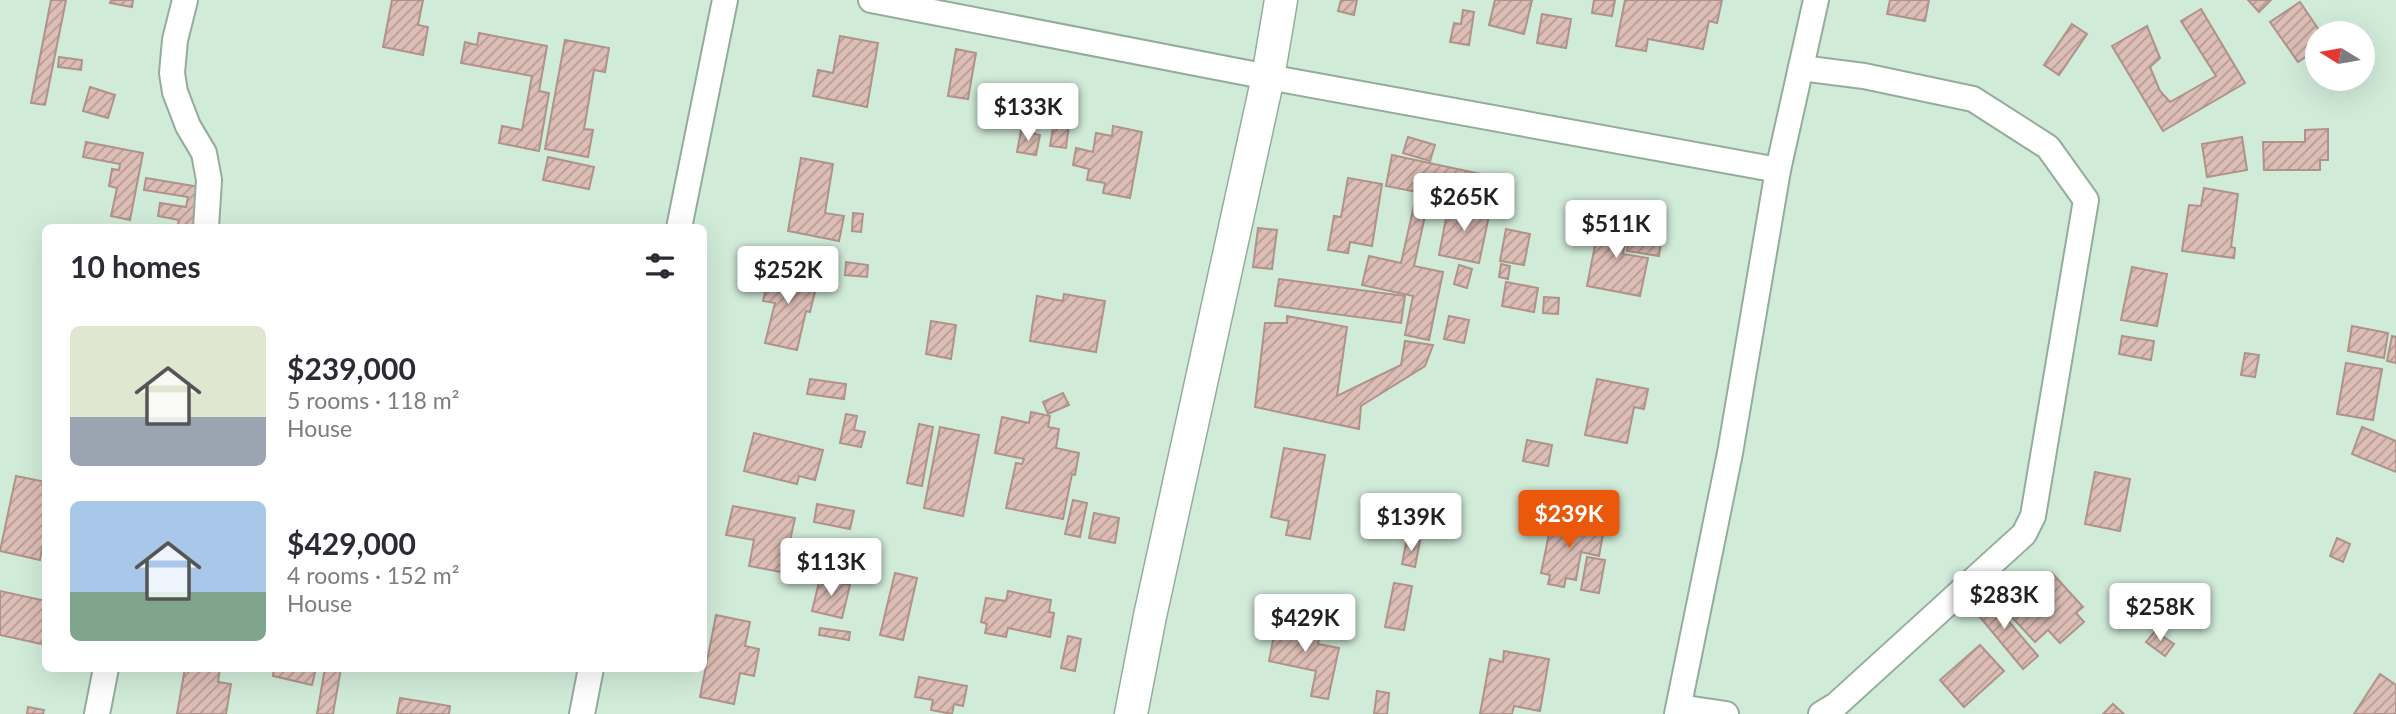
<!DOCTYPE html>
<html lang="en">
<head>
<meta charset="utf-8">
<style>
  body { margin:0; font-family:Lato,sans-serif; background:#f2f2f3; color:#2b2b33; height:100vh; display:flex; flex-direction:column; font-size:26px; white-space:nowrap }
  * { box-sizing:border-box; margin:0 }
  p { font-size:23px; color:#7c7c81 }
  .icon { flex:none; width:38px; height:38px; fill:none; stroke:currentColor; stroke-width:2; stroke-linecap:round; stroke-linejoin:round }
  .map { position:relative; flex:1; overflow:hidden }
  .panel { position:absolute; left:42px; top:224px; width:665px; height:448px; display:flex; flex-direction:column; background:#fff; border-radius:10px; box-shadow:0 7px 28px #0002 }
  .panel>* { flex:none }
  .needle { width:46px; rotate:281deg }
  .tools { position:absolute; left:2305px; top:21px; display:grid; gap:14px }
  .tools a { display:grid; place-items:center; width:70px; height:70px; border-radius:50%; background:#fff; box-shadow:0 7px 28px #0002; font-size:35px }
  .price { position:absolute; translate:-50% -60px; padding:0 16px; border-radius:7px; background:#fff; color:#222; font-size:23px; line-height:46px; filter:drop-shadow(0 2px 4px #0008) }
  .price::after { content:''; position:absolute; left:50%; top:42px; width:21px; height:16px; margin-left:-10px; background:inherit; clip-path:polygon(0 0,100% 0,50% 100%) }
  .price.selected { background:#ea580c; color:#fff }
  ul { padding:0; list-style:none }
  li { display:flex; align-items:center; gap:21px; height:175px; padding:0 28px }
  li span { display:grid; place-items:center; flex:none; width:196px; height:140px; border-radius:10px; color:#555 }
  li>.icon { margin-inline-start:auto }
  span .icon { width:84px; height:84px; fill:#fffc; stroke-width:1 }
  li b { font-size:30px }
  h2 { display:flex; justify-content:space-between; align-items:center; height:84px; padding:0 28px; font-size:30px }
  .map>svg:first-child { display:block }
  .building { fill:url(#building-hatch); stroke:#af928a; stroke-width:2 }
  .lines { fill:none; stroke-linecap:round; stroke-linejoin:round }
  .minor-casing { stroke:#94ad9b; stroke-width:28 }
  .tertiary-casing { stroke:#94ad9b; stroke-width:35 }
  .minor { stroke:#fff; stroke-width:24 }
  .tertiary { stroke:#fff; stroke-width:32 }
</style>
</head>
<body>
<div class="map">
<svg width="2396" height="714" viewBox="0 0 2396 714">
  <defs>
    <pattern id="building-hatch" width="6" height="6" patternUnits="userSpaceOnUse" patternTransform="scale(1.75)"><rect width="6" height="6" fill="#ddbeb6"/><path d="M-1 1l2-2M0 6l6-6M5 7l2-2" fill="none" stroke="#b49c95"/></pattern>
  </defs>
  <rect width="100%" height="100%" fill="#d1ebd9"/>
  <g class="building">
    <polygon points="51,0 66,0 45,105 31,103"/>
    <polygon points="111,0 133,0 132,7 110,3"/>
    <polygon points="392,0 423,0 418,25 428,27 423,55 383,47"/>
    <polygon points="1341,0 1357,0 1354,15 1338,11"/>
    <polygon points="1495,0 1532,0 1524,34 1489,25"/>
    <polygon points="1594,0 1615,0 1612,16 1592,13"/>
    <polygon points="1625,0 1722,0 1717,23 1709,21 1703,49 1648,39 1646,51 1616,46"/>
    <polygon points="1890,0 1929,0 1925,21 1887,14"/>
    <polygon points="2248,0 2271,0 2259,12"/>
    <polygon points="2300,2 2321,33 2317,33 2317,49 2298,62 2270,22"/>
    <polygon points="2201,9 2245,83 2163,131 2112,46 2147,26 2160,58 2150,67 2160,91 2170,102 2216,76 2181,21"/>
    <polygon points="1463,10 1474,12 1469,45 1450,42 1454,23 1461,24"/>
    <polygon points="1542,14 1571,19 1566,48 1537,43"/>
    <polygon points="2072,24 2087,34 2059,75 2044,65"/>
    <polygon points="479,33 547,46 539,91 549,93 539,151 499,143 502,126 522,130 532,76 461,63 465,42 477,45"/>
    <polygon points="840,36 878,43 867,107 813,96 818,70 833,73"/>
    <polygon points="565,40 609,48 605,72 594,70 584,129 593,130 588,157 545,149"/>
    <polygon points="956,49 976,53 968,99 948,96"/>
    <polygon points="59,57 82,60 81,70 58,67"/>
    <polygon points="90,87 115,95 108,118 83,111"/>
    <polygon points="1054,122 1069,124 1066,148 1050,146"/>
    <polygon points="1113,126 1142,132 1130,198 1103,193 1105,183 1087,180 1089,169 1073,165 1076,148 1093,152 1096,133 1112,136"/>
    <polygon points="2328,129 2328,160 2320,160 2320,170 2264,170 2263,142 2305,142 2305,130"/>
    <polygon points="1021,131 1040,135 1036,155 1017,152"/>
    <polygon points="1408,137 1435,145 1430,161 1403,153"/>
    <polygon points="2242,137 2247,170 2207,177 2202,144"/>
    <polygon points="86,142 143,153 130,220 111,216 117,188 109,186 112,169 119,170 120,164 83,157"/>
    <polygon points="1392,155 1490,176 1484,204 1430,193 1414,266 1443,272 1429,340 1405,335 1413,296 1362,285 1369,256 1401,263 1417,192 1386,186"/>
    <polygon points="548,157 594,167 589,189 543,180"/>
    <polygon points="801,158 833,164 825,213 844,216 839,241 788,231"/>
    <polygon points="146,178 200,187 193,228 177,228 179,220 158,216 160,203 186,207 188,197 144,190"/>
    <polygon points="1348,178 1382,184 1372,246 1350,242 1348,253 1328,250 1334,216 1341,217"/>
    <polygon points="2204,188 2238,194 2231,247 2235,248 2234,258 2182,251 2189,205 2201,206"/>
    <polygon points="1449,203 1490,211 1479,263 1439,255"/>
    <polygon points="853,213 863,214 861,232 852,231"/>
    <polygon points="1601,215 1629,221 1623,254 1648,258 1640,296 1587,286"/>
    <polygon points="1632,223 1663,228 1659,256 1627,251"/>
    <polygon points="1258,228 1277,230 1272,269 1253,267"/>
    <polygon points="1506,229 1530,234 1524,265 1500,261"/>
    <polygon points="846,262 868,265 867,277 845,275"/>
    <polygon points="1501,264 1510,266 1508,279 1499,277"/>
    <polygon points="1459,265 1472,269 1467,288 1454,284"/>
    <polygon points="2132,267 2167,274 2157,326 2121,320"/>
    <polygon points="771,268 818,279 810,312 806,311 797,350 765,343 775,303 763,301"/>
    <polygon points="1279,279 1405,296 1401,323 1275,306"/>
    <polygon points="1506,282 1538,288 1534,312 1502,306"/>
    <polygon points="1064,294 1105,301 1096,352 1030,341 1037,296 1063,301"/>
    <polygon points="1544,297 1559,298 1558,314 1543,313"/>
    <polygon points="1287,316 1347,327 1337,396 1401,365 1405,341 1433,345 1425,366 1361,406 1359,429 1255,407 1265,323 1287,323"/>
    <polygon points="1449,316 1469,320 1464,343 1444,339"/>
    <polygon points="931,321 956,325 951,359 926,354"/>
    <polygon points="2352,326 2388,333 2384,358 2348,351"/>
    <polygon points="2122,336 2154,341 2151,360 2119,354"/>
    <polygon points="2392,336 2396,337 2396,363 2387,361"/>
    <polygon points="2245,353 2259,355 2255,377 2241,375"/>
    <polygon points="2346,363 2382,369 2373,420 2337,414"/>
    <polygon points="810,379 846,384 844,399 807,394"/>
    <polygon points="1597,379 1648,389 1644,409 1634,407 1627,443 1585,435"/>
    <polygon points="1063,393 1069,405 1048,414 1043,402"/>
    <polygon points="1031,412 1050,416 1048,427 1059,429 1056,448 1079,453 1075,475 1072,474 1063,519 1006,508 1016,463 1022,464 1024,459 995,453 1002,417 1029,423"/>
    <polygon points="846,414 857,416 854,430 865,432 861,447 840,443"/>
    <polygon points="919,424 933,427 922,486 907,483"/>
    <polygon points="940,427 979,435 963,516 924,508"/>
    <polygon points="2362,427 2396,441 2396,472 2352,454"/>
    <polygon points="754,433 823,450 815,480 799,476 797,484 744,471"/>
    <polygon points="1527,440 1552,445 1548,466 1523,461"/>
    <polygon points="1284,448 1325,455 1310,539 1286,535 1289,521 1271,517"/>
    <polygon points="2095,472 2130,479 2120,531 2085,524"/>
    <polygon points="16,476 46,482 46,548 42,548 40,560 0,551"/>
    <polygon points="1587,493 1606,498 1603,507 1585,502"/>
    <polygon points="1073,500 1087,503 1080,537 1065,534"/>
    <polygon points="817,504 854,511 850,529 814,522"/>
    <polygon points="733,506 795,518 787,554 791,555 787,573 749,566 754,540 726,535"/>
    <polygon points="1094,513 1119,518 1115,543 1089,538"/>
    <polygon points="1552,519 1604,529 1599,556 1581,552 1576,580 1566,578 1564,587 1548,584 1550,575 1541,573"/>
    <polygon points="1407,538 1420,541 1415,567 1402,564"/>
    <polygon points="2337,538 2350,544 2343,562 2330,556"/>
    <polygon points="1587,557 1605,560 1599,593 1581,590"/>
    <polygon points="895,573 917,578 903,640 880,635"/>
    <polygon points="2052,573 2083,607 2076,613 2084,622 2060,643 2048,630 2035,642 1998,602 2021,581 2032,592"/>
    <polygon points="820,578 850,585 842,618 812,611"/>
    <polygon points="1394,583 1412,586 1404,630 1385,627"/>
    <polygon points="0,591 46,601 46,645 0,635"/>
    <polygon points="1008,591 1051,600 1049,612 1054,613 1050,637 1008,628 1006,637 985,633 987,624 981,622 986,598 1006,601"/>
    <polygon points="1984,592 2038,656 2023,669 1970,605"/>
    <polygon points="716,615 750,622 745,646 759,649 754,676 740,673 734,704 700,697"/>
    <polygon points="1277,620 1321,629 1318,644 1339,648 1328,699 1311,696 1316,671 1269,661"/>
    <polygon points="820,628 850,632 849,640 819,635"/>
    <polygon points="2155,631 2174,644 2165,656 2146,642"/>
    <polygon points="1068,636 1081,639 1075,671 1061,668"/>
    <polygon points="1980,645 2004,671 1964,707 1940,680"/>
    <polygon points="1504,651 1549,659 1540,711 1514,706 1512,714 1480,714 1490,659 1503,662"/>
    <polygon points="185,668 220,668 218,682 231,684 226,714 177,714"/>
    <polygon points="274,668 316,668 312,685 273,676"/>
    <polygon points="325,668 341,668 333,714 317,714"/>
    <polygon points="2380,674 2396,685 2396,714 2354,714"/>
    <polygon points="919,677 967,686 963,706 954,704 952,714 931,710 933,700 915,697"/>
    <polygon points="1377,691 1389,693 1387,714 1374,714"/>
    <polygon points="400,698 450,706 449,714 397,714"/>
    <polygon points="2113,704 2124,714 2103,714"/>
    <polygon points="28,707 44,710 43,714 27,714"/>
  </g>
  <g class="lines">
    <g class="minor-casing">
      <g id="minor">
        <polyline points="185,0 175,40 172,73 175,92 188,126 204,153 209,180 206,228"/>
        <polyline points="871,0 1268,77 1778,170"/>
        <polyline points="1801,68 1864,76 1973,99 2048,147 2086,200 2033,516 2024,534 1836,705 1821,714"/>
        <polyline points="679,228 725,0"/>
        <polyline points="1679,707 1726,714"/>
        <polyline points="97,714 106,668"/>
        <polyline points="582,714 591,668"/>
        <polyline points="1677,714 1730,453 1778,170 1816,0"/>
      </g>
    </g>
    <g class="tertiary-casing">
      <polyline id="tertiary" points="1131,714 1150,616 1268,77 1281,0"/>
    </g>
    <use href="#minor" class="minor"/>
    <use href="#tertiary" class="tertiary"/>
  </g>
</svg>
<div class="tools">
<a><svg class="needle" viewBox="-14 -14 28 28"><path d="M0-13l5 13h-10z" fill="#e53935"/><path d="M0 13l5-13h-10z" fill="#7c7c81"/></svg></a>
</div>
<b class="price" style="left:1028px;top:143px">$133K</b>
<b class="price" style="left:1464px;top:233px">$265K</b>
<b class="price" style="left:1616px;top:260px">$511K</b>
<b class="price" style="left:788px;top:306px">$252K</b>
<b class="price selected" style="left:1569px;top:550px">$239K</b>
<b class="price" style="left:1411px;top:553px">$139K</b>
<b class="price" style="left:831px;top:598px">$113K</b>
<b class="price" style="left:2004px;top:631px">$283K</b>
<b class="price" style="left:2160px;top:643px">$258K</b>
<b class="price" style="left:1305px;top:654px">$429K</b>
<section class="panel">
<h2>10 homes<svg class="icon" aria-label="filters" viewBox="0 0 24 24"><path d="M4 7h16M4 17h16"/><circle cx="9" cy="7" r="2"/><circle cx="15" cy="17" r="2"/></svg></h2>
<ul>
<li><span style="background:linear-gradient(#dfe7d0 65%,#9aa5b1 0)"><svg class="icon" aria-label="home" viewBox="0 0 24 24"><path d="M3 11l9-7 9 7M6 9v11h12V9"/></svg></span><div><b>$239,000</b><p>5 rooms · 118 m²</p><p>House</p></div></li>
<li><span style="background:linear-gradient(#a9c7e8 65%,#7fa58c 0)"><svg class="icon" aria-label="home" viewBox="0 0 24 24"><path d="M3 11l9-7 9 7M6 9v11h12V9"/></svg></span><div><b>$429,000</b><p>4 rooms · 152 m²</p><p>House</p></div></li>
</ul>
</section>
</div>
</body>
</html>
